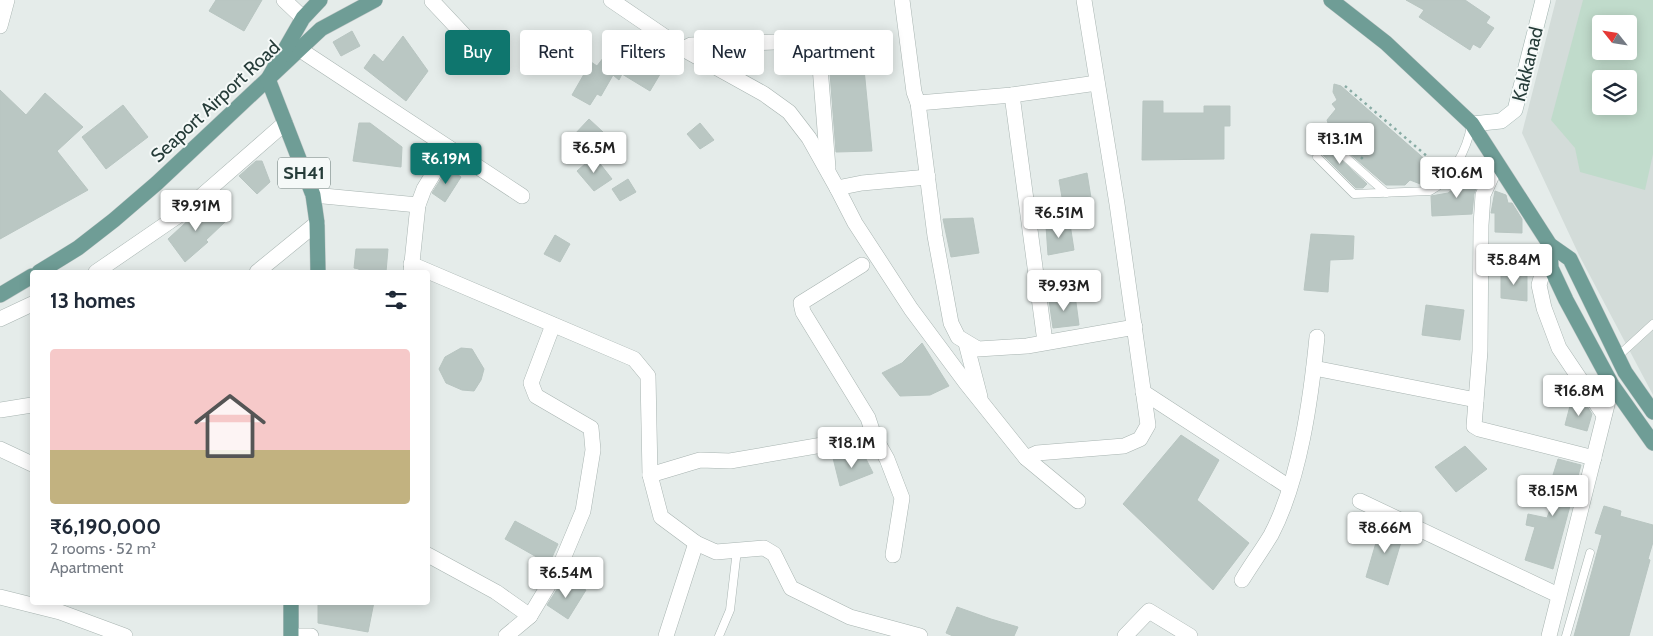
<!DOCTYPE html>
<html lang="en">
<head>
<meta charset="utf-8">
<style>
  body { margin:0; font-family:Cabin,sans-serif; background:#f6f6f7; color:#1f2937; height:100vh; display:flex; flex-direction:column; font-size:19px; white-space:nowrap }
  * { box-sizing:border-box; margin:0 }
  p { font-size:16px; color:#747a83 }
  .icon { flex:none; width:28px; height:28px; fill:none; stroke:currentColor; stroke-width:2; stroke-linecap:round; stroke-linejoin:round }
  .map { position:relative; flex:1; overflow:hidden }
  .details { position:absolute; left:30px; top:270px; width:400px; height:335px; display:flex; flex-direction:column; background:#fff; border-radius:5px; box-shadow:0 2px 12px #0003 }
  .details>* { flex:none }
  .guide { position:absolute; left:445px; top:30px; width:475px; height:45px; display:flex; gap:10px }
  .needle { width:32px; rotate:300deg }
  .fabs { position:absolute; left:1592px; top:15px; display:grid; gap:10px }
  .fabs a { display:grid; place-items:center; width:45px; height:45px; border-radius:5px; background:#fff; box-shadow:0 2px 12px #0003; font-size:25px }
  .price { position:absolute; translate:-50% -42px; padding:0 11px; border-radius:5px; background:#fff; color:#222; font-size:16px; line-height:32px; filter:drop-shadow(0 1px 2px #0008) }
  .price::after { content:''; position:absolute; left:50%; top:30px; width:15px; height:11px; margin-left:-8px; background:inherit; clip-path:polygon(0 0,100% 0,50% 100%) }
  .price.selected { background:#0f766e; color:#fff }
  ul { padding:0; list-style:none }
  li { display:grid; align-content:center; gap:10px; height:265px; padding:0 20px }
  li span { display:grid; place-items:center; height:155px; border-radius:5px; color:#555 }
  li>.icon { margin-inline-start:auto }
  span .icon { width:90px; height:90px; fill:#fffc; stroke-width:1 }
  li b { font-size:21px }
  h2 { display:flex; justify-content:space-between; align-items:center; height:60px; padding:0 20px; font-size:21px }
  .pill { padding:0 18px; border-radius:5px; background:#fff; box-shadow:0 2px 12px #0003; font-size:18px; line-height:45px }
  .pill.selected { background:#0f766e; color:#fff }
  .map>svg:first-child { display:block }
  .built { fill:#d3dcd9; fill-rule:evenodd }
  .green { fill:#c0dbcb; fill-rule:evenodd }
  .building { fill:#bac7c3; stroke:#b8c5c1 }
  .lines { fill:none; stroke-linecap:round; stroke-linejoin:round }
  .lane-casing { stroke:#a8b4b1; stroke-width:9 }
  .street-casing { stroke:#a8b4b1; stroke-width:16 }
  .secondary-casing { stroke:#a1b4b0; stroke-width:16 }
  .primary-casing { stroke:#c2c8c8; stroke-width:16 }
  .path { stroke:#89aca5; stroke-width:2.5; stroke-dasharray:2.5 4; stroke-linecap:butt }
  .lane { stroke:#fff; stroke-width:8 }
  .street { stroke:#fff; stroke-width:15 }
  .secondary { stroke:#fff; stroke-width:15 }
  .primary { stroke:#6f9d96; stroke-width:15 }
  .labels { text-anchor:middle; stroke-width:4; stroke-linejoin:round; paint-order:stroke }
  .shield { fill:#f5f9f8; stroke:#647572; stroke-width:1 }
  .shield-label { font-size:18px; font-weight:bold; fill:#263c39 }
  .street-label { font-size:19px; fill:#263c39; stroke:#f5f9f8 }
</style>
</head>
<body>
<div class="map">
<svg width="1653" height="636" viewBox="0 0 1653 636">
  <rect width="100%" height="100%" fill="#e5ecea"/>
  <path class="built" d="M1556,0H1653V395L1579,255L1522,133ZM1601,24H1629V51H1601ZM1601,79H1629V106H1601Z"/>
  <path class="green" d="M1583,0H1653V154L1645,190L1580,172L1575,148L1551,120ZM1601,24H1629V51H1601ZM1601,79H1629V106H1601Z"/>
  <g class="building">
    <polygon points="216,0 262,0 244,31 209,11"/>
    <polygon points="1406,0 1465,0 1490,17 1486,23 1494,28 1480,48 1473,44 1470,50 1419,17 1424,10"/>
    <polygon points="352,31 360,46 341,56 333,42"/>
    <polygon points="627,33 643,47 645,44 669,59 650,91 622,74 619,80 613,75 601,96 597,94 590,105 572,95 591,62 597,66 610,49 614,51"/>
    <polygon points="403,36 428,71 406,101 364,68 374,54 383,62"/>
    <polygon points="864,69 872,151 836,152 830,73"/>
    <polygon points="1334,84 1341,86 1436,169 1423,185 1410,180 1405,185 1386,185 1326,133 1329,126 1327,120 1336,109 1332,104 1337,100 1333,92"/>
    <polygon points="0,90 26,115 45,93 83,127 57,151 88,190 0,239"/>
    <polygon points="1143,101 1163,101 1163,113 1204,113 1204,106 1230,106 1230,126 1224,126 1224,159 1142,160"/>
    <polygon points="123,105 148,137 106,169 82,137"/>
    <polygon points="589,119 603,132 586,148 574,135"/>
    <polygon points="359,123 370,123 402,147 401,167 353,161"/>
    <polygon points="700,123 714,140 700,149 687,134"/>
    <polygon points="1316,136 1367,184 1363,188 1356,188 1321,153 1315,150"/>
    <polygon points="594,156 612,179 594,191 577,171"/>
    <polygon points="256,161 262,161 270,182 257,194 239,176"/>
    <polygon points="448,168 461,177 445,202 432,193"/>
    <polygon points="1478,171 1480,178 1474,194 1472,214 1432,216 1431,196 1448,193"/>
    <polygon points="1087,173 1092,204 1064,209 1059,180"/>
    <polygon points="628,179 636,192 620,201 612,189"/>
    <polygon points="1495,191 1506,195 1508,203 1512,203 1522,219 1522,233 1495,232 1495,213 1491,213"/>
    <polygon points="208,202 225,222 206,240 208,242 185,262 168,239"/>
    <polygon points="973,218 979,253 951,257 943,219"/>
    <polygon points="1070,224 1074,250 1048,255 1046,226"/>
    <polygon points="1311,234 1354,236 1353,259 1330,260 1328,292 1304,290"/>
    <polygon points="555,235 570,244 560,262 544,254"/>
    <polygon points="356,249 388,249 386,272 359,272 359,269 354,268"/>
    <polygon points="1501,271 1527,272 1527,301 1501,298"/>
    <polygon points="1075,295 1079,325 1053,328 1049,300"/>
    <polygon points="1426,305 1464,310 1460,340 1422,335"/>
    <polygon points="922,343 949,386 930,395 900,396 882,373 902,363"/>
    <polygon points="461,348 472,349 484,369 481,380 474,391 462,390 446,383 439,369 445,357"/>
    <polygon points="1571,402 1587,406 1592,414 1587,431 1565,425"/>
    <polygon points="1181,435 1219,460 1197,500 1249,543 1213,590 1123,504"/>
    <polygon points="1465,446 1487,469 1456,492 1435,467"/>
    <polygon points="864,455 873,473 840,486 833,458"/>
    <polygon points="1558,459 1581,465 1553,569 1525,560 1535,527 1526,525 1528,514 1547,518 1554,498 1548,497 1556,475 1553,475"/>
    <polygon points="1604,506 1621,511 1620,516 1653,525 1653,542 1648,559 1650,560 1629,636 1574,636 1602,535 1595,533"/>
    <polygon points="515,521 558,544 549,564 505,539"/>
    <polygon points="1382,522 1404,532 1388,585 1366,577"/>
    <polygon points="563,580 586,590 568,619 547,605"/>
    <polygon points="318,602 374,602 368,632 318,623"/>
    <polygon points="957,607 991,619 1018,627 1014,636 953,636 946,633"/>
  </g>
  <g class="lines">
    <g class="lane-casing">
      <g id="lane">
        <polyline points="1325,139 1386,193"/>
        <path d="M1317,157L1354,194L1430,191C1451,180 1467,150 1471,126"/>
        <polyline points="1617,357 1653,324"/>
        <polyline points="719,636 730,610 737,550"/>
        <polyline points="1566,636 1590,553"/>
      </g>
    </g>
    <g class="street-casing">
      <g id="street">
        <polyline points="284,0 303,18"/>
        <polyline points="611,0 683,49 764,94 789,112 809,138 837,188 862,183 928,177"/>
        <polyline points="902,0 914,92 918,103 935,236 951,323 958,337 978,349 1027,346 1135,327"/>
        <polyline points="432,1 494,67"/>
        <polyline points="0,26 7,0"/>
        <polyline points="818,41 828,168"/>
        <polyline points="299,49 522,196"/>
        <polyline points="683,49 691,45 827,40"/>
        <polyline points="1012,95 1045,342"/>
        <polyline points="918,103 1012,95 1097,83"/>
        <polyline points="1497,164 1483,195 1481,225 1480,351 1474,426 1479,429 1594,458"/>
        <polyline points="837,188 855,223 911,309 966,383 1026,458 1078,501"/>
        <polyline points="313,195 418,205"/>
        <polyline points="1549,250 1539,285 1544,308 1559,348 1604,415"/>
        <polyline points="411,264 634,359 648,376 650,475 661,517 696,543 716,552 764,548 774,554 791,588 850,617 920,636"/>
        <polyline points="862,265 801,303 803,312 868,418 874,436"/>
        <polyline points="96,272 182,213 285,123"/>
        <polyline points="257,272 317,223"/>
        <polyline points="411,272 418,205 424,189 449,148"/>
        <polyline points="0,319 32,304"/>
        <polyline points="966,343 980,397"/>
        <polyline points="1314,368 1476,400"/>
        <polyline points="1143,392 1289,487"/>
        <polyline points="0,410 32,405"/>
        <polyline points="0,449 32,464"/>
        <polyline points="1026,458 1037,453 1124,446 1140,439 1148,425 1117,204 1084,0"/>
        <polyline points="650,475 700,460 730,461 874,436 887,459 902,498 893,555"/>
        <polyline points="1360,501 1558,595"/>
        <polyline points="428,555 496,592 530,616"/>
        <path d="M1242,580C1251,565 1262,550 1271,535C1300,480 1311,398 1317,337"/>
        <polyline points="0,597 60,612 125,636"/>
        <polyline points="295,636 311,636"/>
        <polyline points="506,636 530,616 560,566 583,511 593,450 591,428 536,396 531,383 553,325"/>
        <polyline points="666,636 696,543"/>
        <polyline points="1125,636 1149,611 1190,636"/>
        <polyline points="1549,636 1612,385"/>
      </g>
    </g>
    <g class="secondary-casing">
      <polyline id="secondary" points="1472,124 1501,121 1515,110 1543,0"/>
    </g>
    <g class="primary-casing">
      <g id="primary">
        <polyline points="1331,0 1386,43 1472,124 1550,245 1570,259 1625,372 1653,412"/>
        <polyline points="1550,245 1551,268 1566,300 1612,385 1653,443"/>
        <polyline points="39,272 78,248 114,220 157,183 321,29 375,0"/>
        <polyline points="318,272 317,223 313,195 268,79 303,18 320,0"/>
        <polyline points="0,295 32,276"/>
        <polyline points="291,636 291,602"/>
      </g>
    </g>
    <g class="path">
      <polyline points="1345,86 1442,169"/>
      <polyline points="1361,159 1374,145"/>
    </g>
    <use href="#lane" class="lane"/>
    <use href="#street" class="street"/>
    <use href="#secondary" class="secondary"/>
    <use href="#primary" class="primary"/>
  </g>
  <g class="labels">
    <rect class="shield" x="278" y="157.5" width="52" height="31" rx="4"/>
    <g class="shield-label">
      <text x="304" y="179">SH41</text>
    </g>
    <g class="street-label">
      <text transform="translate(1527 64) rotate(-76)" y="7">Kakkanad</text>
      <text transform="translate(215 101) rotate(-43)" y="7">Seaport Airport Road</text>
    </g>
  </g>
</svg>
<div class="fabs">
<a><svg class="needle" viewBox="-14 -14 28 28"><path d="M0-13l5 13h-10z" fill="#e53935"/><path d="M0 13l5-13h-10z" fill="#747a83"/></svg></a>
<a><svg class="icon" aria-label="layers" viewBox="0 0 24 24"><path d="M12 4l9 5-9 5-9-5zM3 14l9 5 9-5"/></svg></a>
</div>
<b class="price" style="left:1340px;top:165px">₹13.1M</b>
<b class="price" style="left:594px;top:174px">₹6.5M</b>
<b class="price selected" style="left:446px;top:185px">₹6.19M</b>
<b class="price" style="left:1457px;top:199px">₹10.6M</b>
<b class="price" style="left:196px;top:232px">₹9.91M</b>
<b class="price" style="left:1059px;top:239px">₹6.51M</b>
<b class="price" style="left:1514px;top:286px">₹5.84M</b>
<b class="price" style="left:1064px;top:312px">₹9.93M</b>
<b class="price" style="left:1579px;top:417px">₹16.8M</b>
<b class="price" style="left:852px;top:469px">₹18.1M</b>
<b class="price" style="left:1553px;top:517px">₹8.15M</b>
<b class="price" style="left:1385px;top:554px">₹8.66M</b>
<b class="price" style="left:566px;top:599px">₹6.54M</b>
<div class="guide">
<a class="pill selected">Buy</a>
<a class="pill">Rent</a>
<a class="pill">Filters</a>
<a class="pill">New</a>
<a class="pill">Apartment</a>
</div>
<section class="details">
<h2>13 homes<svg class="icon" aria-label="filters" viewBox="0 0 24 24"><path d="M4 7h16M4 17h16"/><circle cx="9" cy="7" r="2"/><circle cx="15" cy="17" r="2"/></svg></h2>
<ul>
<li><span style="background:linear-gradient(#f6c9c9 65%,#c2b280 0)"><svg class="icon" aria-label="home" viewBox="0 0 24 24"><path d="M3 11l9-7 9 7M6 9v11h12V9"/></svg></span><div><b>₹6,190,000</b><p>2 rooms · 52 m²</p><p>Apartment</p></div></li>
</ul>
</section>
</div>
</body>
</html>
